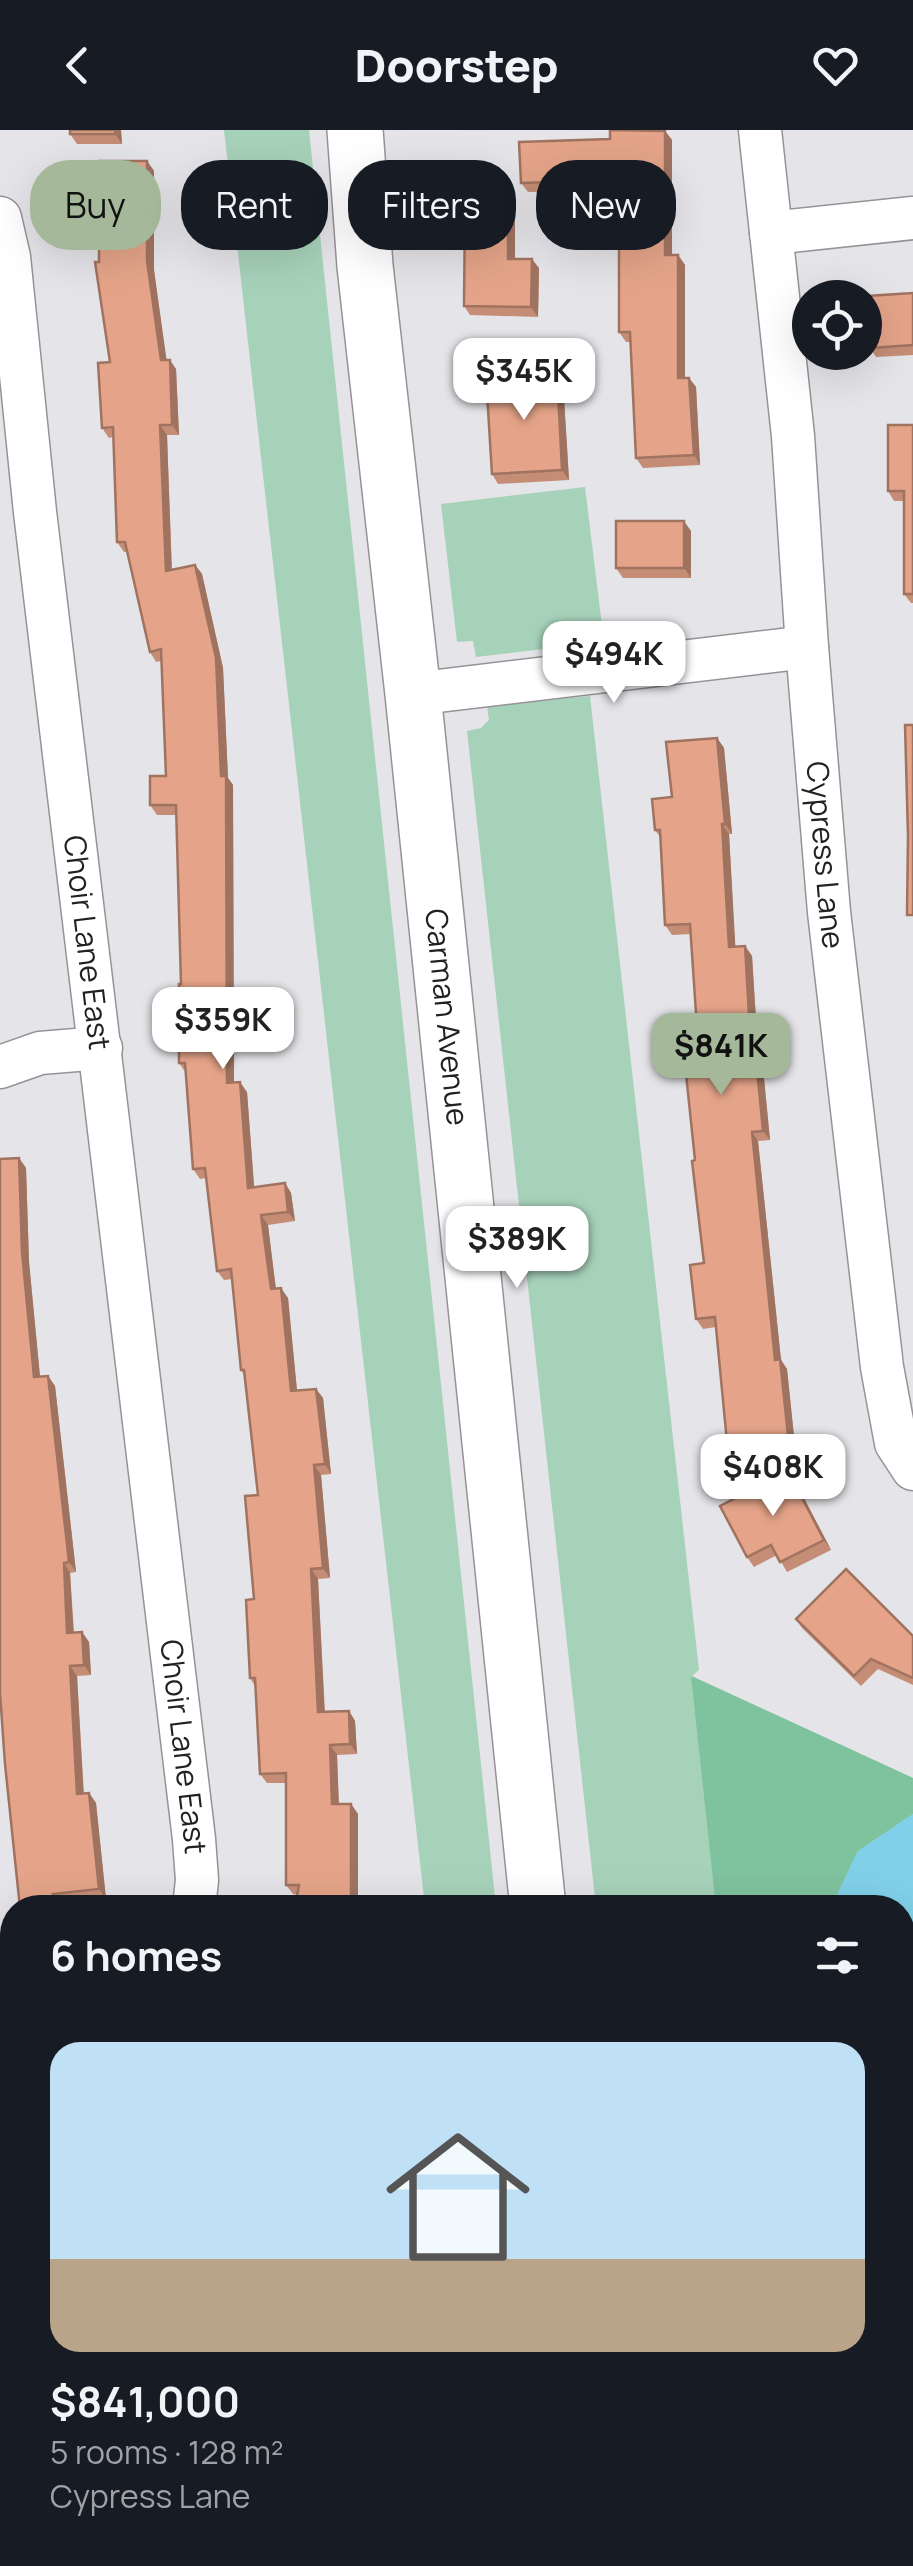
<!DOCTYPE html>
<html lang="en">
<head>
<meta charset="utf-8">
<style>
  body { margin:0; font-family:Manrope,sans-serif; background:#20242c; color:#f1f3f6; height:100vh; display:flex; flex-direction:column; font-size:38px; white-space:nowrap }
  * { box-sizing:border-box; margin:0 }
  p { font-size:32px; color:#9ea1a6 }
  .icon { flex:none; width:55px; height:55px; fill:none; stroke:currentColor; stroke-width:2; stroke-linecap:round; stroke-linejoin:round }
  .map { position:relative; flex:1; overflow:hidden }
  .side { position:absolute; left:0px; top:1765px; width:915px; height:672px; display:flex; flex-direction:column; background:#171b24; border-radius:40px 40px 0 0; box-shadow:0 10px 40px #0002 }
  .side>* { flex:none }
  .top-card { position:absolute; left:30px; top:30px; width:855px; height:90px; display:flex; gap:20px }
  .buttons { position:absolute; left:792px; top:150px; display:grid; gap:20px }
  .buttons a { display:grid; place-items:center; width:90px; height:90px; border-radius:50%; background:#171b24; box-shadow:0 10px 40px #0002; font-size:50px }
  .price { position:absolute; translate:-50% -85px; padding:0 22px; border-radius:20px; background:#fff; color:#222; font-size:32px; line-height:65px; filter:drop-shadow(0 2px 5px #0008) }
  .price::after { content:''; position:absolute; left:50%; top:60px; width:30px; height:22px; margin-left:-15px; background:inherit; clip-path:polygon(0 0,100% 0,50% 100%) }
  .price.selected { background:#a5b89a; color:#111 }
  ul { padding:0; list-style:none }
  li { display:grid; align-content:center; gap:20px; height:530px; padding:0 50px }
  li+li { border-top:2px solid #363941 }
  li span { display:grid; place-items:center; height:310px; border-radius:30px; color:#555 }
  li>.icon { margin-inline-start:auto }
  span .icon { width:180px; height:180px; fill:#fffc; stroke-width:1 }
  li b { font-size:42px }
  h2 { display:flex; justify-content:space-between; align-items:center; height:120px; padding:0 50px; font-size:42px }
  .pill { padding:0 35px; border-radius:40px; background:#171b24; box-shadow:0 10px 40px #0002; font-size:35px; line-height:90px }
  .pill.selected { background:#a5b89a; color:#111 }
  header { display:flex; justify-content:space-between; align-items:center; height:130px; padding:0 50px; background:#171b24; font-size:45px; font-weight:800 }
  .map>svg:first-child { display:block }
  .green { fill:#a7d2ba }
  .forest { fill:#7fc29e }
  .water { fill:#81d0ea }
  .lines { fill:none; stroke-linecap:round; stroke-linejoin:round }
  .minor-casing { stroke:#959398; stroke-width:45 }
  .tertiary-casing { stroke:#959398; stroke-width:58 }
  .secondary-casing { stroke:#959398; stroke-width:58 }
  .minor { stroke:#fff; stroke-width:42 }
  .tertiary { stroke:#fff; stroke-width:55 }
  .secondary { stroke:#fff; stroke-width:55 }
  .wall { fill:#c58d76 }
  .shaded-wall { fill:#a07360 }
  .building { fill:#e5a489; stroke:#a07360; stroke-width:2.5 }
  .labels { text-anchor:middle; stroke-width:8; stroke-linejoin:round; paint-order:stroke }
  .street-label { font-size:30px; fill:#212022; stroke:#e5e4e8 }
</style>
</head>
<body>
<header><svg class="icon" aria-label="back" viewBox="0 0 24 24"><path d="M15 5l-7 7 7 7"/></svg>Doorstep<svg class="icon" aria-label="heart" viewBox="0 0 24 24"><path d="M12 20l-8-8c-3-5 5-10 8-4 3-6 11-1 8 4z"/></svg></header>
<div class="map">
<svg width="913" height="2436" viewBox="0 0 913 2436">
  <rect width="100%" height="100%" fill="#e5e4e8"/>
  <g class="green">
    <polygon points="224,0 309,0 496,1777 425,1777"/>
    <polygon points="585,357 604,512 476,527 473,511 457,512 441,374"/>
    <polygon points="590,566 699,1540 692,1546 913,1648 913,1975 903,1975 902,1778 596,1777 467,601 481,598 489,590 487,576"/>
  </g>
  <polygon class="forest" points="691,1546 913,1648 913,1684 858,1721 831,1777 716,1777"/>
  <polygon class="water" points="913,1684 913,1883 903,1881 902,1778 831,1777 858,1721"/>
  <g class="lines">
    <g class="minor-casing">
      <g id="minor">
        <path id="s1" d="M760,0L793,306L807,517L829,782L882,1237L896,1313L913,1339"/>
        <path id="s2" d="M0,88L9,127L35,382L194,1709L197,1750L194,1778"/>
        <polyline points="771,103 913,88"/>
        <polyline points="413,564 807,517"/>
        <polyline points="0,937 40,923 101,918"/>
        <polyline points="0,1996 12,1988"/>
      </g>
    </g>
    <g class="tertiary-casing">
      <g id="tertiary">
        <polyline points="902,2040 913,2041"/>
        <polyline points="0,2387 12,2379"/>
      </g>
    </g>
    <g class="secondary-casing">
      <g id="secondary">
        <path id="s3" d="M355,0L365,136L413,564L538,1778"/>
        <polyline points="610,2425 611,2436"/>
      </g>
    </g>
    <use href="#minor" class="minor"/>
    <use href="#tertiary" class="tertiary"/>
    <use href="#secondary" class="secondary"/>
  </g>
  <g class="wall">
    <polygon points="70,0 121,0 122,14 77,14 70,4"/>
    <polygon points="665,1 672,10 672,125 678,125 685,135 685,248 689,248 696,257 700,335 643,338 636,328 630,212 626,212 619,202 619,88 617,88 610,78 610,60 528,62 521,53 610,9"/>
    <polygon points="147,31 154,41 154,140 166,230 176,239 179,305 167,305 172,440 195,435 202,444 223,538 228,648 233,655 234,953 247,962 254,1057 285,1053 291,1063 295,1091 268,1095 276,1159 288,1168 297,1261 316,1259 323,1268 331,1344 321,1345 330,1448 318,1449 325,1582 349,1581 355,1591 357,1624 337,1625 339,1674 351,1674 358,1684 358,1778 293,1764 286,1755 286,1653 267,1653 260,1644 255,1556 250,1548 258,1365 245,1246 241,1240 232,1149 224,1150 217,1141 206,1048 200,1049 193,1039 186,943 179,933 181,854 176,685 157,685 150,675 166,646 161,531 156,532 150,522 127,422 124,422 117,412 113,307 109,308 102,298 110,232 99,132"/>
    <polygon points="515,87 515,129 539,138 538,187 470,185 464,176"/>
    <polygon points="913,163 913,225 876,227 870,218"/>
    <polygon points="557,242 563,252 569,350 498,354 492,344"/>
    <polygon points="913,295 913,473 911,473 904,464 904,371 894,371 888,361"/>
    <polygon points="691,401 691,448 623,448 616,438"/>
    <polygon points="717,608 724,618 732,704 729,704 735,817 745,816 752,826 758,922 762,928 770,1010 758,1011 781,1230 787,1239 795,1316 734,1322 727,1312 716,1197 703,1199 696,1189 704,1133 695,1030 700,943 691,804 672,805 665,795 660,707 655,700 672,667"/>
    <polygon points="19,1028 26,1038 29,1132 40,1247 48,1246 55,1256 76,1442 70,1443 74,1502 82,1502 89,1512 91,1545 77,1546 84,1664 89,1663 96,1673 106,1769 20,1778"/>
    <polygon points="788,1341 795,1351 831,1420 787,1442 777,1425 754,1437 747,1427"/>
    <polygon points="796,1489 913,1506 913,1555 878,1539 861,1556 802,1498"/>
    <polygon points="12,1795 12,1875 0,1883 0,1803"/>
    <polygon points="0,2077 5,2085 12,2080 12,2139 0,2148"/>
    <polygon points="913,2339 913,2436 761,2436"/>
    <polygon points="401,2425 504,2425 487,2436 408,2436"/>
  </g>
  <g class="shaded-wall">
    <polygon points="115,0 121,0 122,14 115,4"/>
    <polygon points="665,1 672,10 672,135 665,125"/>
    <polygon points="147,31 154,41 154,140 168,240 161,230 147,131"/>
    <polygon points="508,77 515,87 515,138 508,129"/>
    <polygon points="678,125 685,135 685,258 678,248"/>
    <polygon points="532,129 539,138 538,187 531,177"/>
    <polygon points="170,230 176,239 179,305 172,295"/>
    <polygon points="557,242 563,252 569,350 562,340"/>
    <polygon points="689,248 696,257 700,335 694,325"/>
    <polygon points="160,295 167,305 172,451 166,441"/>
    <polygon points="684,391 691,401 691,448 684,438"/>
    <polygon points="195,435 202,444 223,538 228,648 233,655 234,963 227,953 221,646"/>
    <polygon points="717,608 724,618 732,704 725,694"/>
    <polygon points="722,694 729,704 736,827 729,817"/>
    <polygon points="745,816 752,826 758,922 762,928 770,1010 763,1001 751,919"/>
    <polygon points="240,952 247,962 255,1068 248,1058"/>
    <polygon points="752,1002 758,1011 781,1230 787,1239 795,1316 788,1306 775,1230"/>
    <polygon points="19,1028 26,1038 29,1132 41,1257 34,1247 22,1122"/>
    <polygon points="285,1053 291,1063 295,1091 288,1082"/>
    <polygon points="261,1085 268,1095 277,1169 271,1159"/>
    <polygon points="281,1158 288,1168 298,1271 291,1261"/>
    <polygon points="48,1246 55,1256 76,1442 69,1432"/>
    <polygon points="316,1259 323,1268 331,1344 325,1334"/>
    <polygon points="314,1335 321,1345 330,1448 323,1438"/>
    <polygon points="788,1341 795,1351 831,1420 824,1410"/>
    <polygon points="64,1433 70,1443 74,1512 67,1503"/>
    <polygon points="311,1439 318,1449 325,1592 318,1582"/>
    <polygon points="82,1502 89,1512 91,1545 84,1535"/>
    <polygon points="70,1536 77,1546 84,1674 77,1664"/>
    <polygon points="349,1581 355,1591 357,1624 350,1614"/>
    <polygon points="330,1615 337,1625 339,1684 332,1674"/>
    <polygon points="89,1663 96,1673 106,1769 99,1759"/>
    <polygon points="351,1674 358,1684 358,1778 351,1778"/>
  </g>
  <g class="building">
    <rect x="70" y="0" width="45" height="4"/>
    <polygon points="610,0 665,1 665,125 678,125 678,248 689,248 694,325 636,328 630,202 619,202 619,78 610,78 610,50 521,53 519,12 610,9"/>
    <polygon points="99,31 147,31 147,131 161,230 170,230 172,295 160,295 166,441 195,435 216,528 221,646 226,646 227,953 240,952 248,1058 285,1053 288,1082 261,1085 271,1159 281,1158 291,1261 316,1259 325,1334 314,1335 323,1438 311,1439 318,1582 349,1581 350,1614 330,1615 332,1674 351,1674 351,1778 295,1778 299,1755 286,1755 286,1643 260,1644 255,1548 250,1548 246,1470 254,1469 245,1366 258,1365 244,1240 241,1240 231,1139 217,1141 205,1038 193,1039 185,933 179,933 179,854 181,854 176,675 150,675 150,646 166,646 161,519 150,522 125,412 117,412 113,297 102,298 98,233 110,232 95,132 99,132"/>
    <polygon points="465,76 508,77 508,129 532,129 531,177 464,176"/>
    <polygon points="913,163 913,215 870,218 867,166"/>
    <polygon points="557,242 562,340 492,344 486,247"/>
    <polygon points="888,295 913,295 913,464 904,464 904,361 888,361"/>
    <rect x="616" y="391" width="68" height="47"/>
    <polygon points="905,595 913,595 913,785 907,785 908,706"/>
    <polygon points="717,608 725,694 722,694 729,817 745,816 751,919 755,918 763,1001 752,1002 775,1230 780,1229 788,1306 727,1312 715,1187 696,1189 690,1135 704,1133 692,1031 695,1030 686,944 700,943 690,794 665,795 660,700 655,700 652,669 672,667 666,612"/>
    <polygon points="19,1028 22,1122 34,1247 48,1246 69,1432 64,1433 67,1503 82,1502 84,1535 70,1536 77,1664 89,1663 99,1759 53,1764 62,1778 20,1778 5,1634 0,1563 0,1029"/>
    <polygon points="788,1341 824,1410 780,1432 771,1415 747,1427 720,1376"/>
    <polygon points="846,1439 913,1506 913,1548 871,1529 854,1546 796,1489"/>
    <polygon points="12,1795 12,1861 0,1869 0,1803"/>
    <polygon points="0,2077 5,2085 12,2080 12,2135 8,2128 0,2133"/>
    <polygon points="913,2339 913,2429 864,2434 864,2436 761,2436 760,2425 902,2425 902,2340"/>
    <polygon points="401,2425 473,2425 461,2433 431,2436 408,2436"/>
  </g>
  <g class="labels">
    <g class="street-label">
      <text dy="10" stroke="none"><textPath href="#s1" startOffset="728">Cypress Lane</textPath></text>
      <text dy="10" stroke="none"><textPath href="#s2" startOffset="730">Choir Lane East</textPath></text>
      <text dy="10" stroke="none"><textPath href="#s3" startOffset="892">Carman Avenue</textPath></text>
      <text dy="10" stroke="none"><textPath href="#s2" startOffset="1540">Choir Lane East</textPath></text>
    </g>
  </g>
</svg>
<div class="buttons">
<a><svg class="icon" aria-label="locate" viewBox="0 0 24 24"><circle cx="12" cy="12" r="6"/><path d="M12 2v4M12 18v4M2 12h4M18 12h4"/></svg></a>
</div>
<b class="price" style="left:524px;top:293px">$345K</b>
<b class="price" style="left:614px;top:576px">$494K</b>
<b class="price" style="left:223px;top:942px">$359K</b>
<b class="price selected" style="left:721px;top:968px">$841K</b>
<b class="price" style="left:517px;top:1161px">$389K</b>
<b class="price" style="left:773px;top:1389px">$408K</b>
<div class="top-card">
<a class="pill selected">Buy</a>
<a class="pill">Rent</a>
<a class="pill">Filters</a>
<a class="pill">New</a>
</div>
<section class="side">
<h2>6 homes<svg class="icon" aria-label="filters" viewBox="0 0 24 24"><path d="M4 7h16M4 17h16"/><circle cx="9" cy="7" r="2"/><circle cx="15" cy="17" r="2"/></svg></h2>
<ul>
<li><span style="background:linear-gradient(#bfe0f5 70%,#b9a48a 0)"><svg class="icon" aria-label="home" viewBox="0 0 24 24"><path d="M3 11l9-7 9 7M6 9v11h12V9"/></svg></span><div><b>$841,000</b><p>5 rooms · 128 m²</p><p>Cypress Lane</p></div></li>
</ul>
</section>
</div>
</body>
</html>
